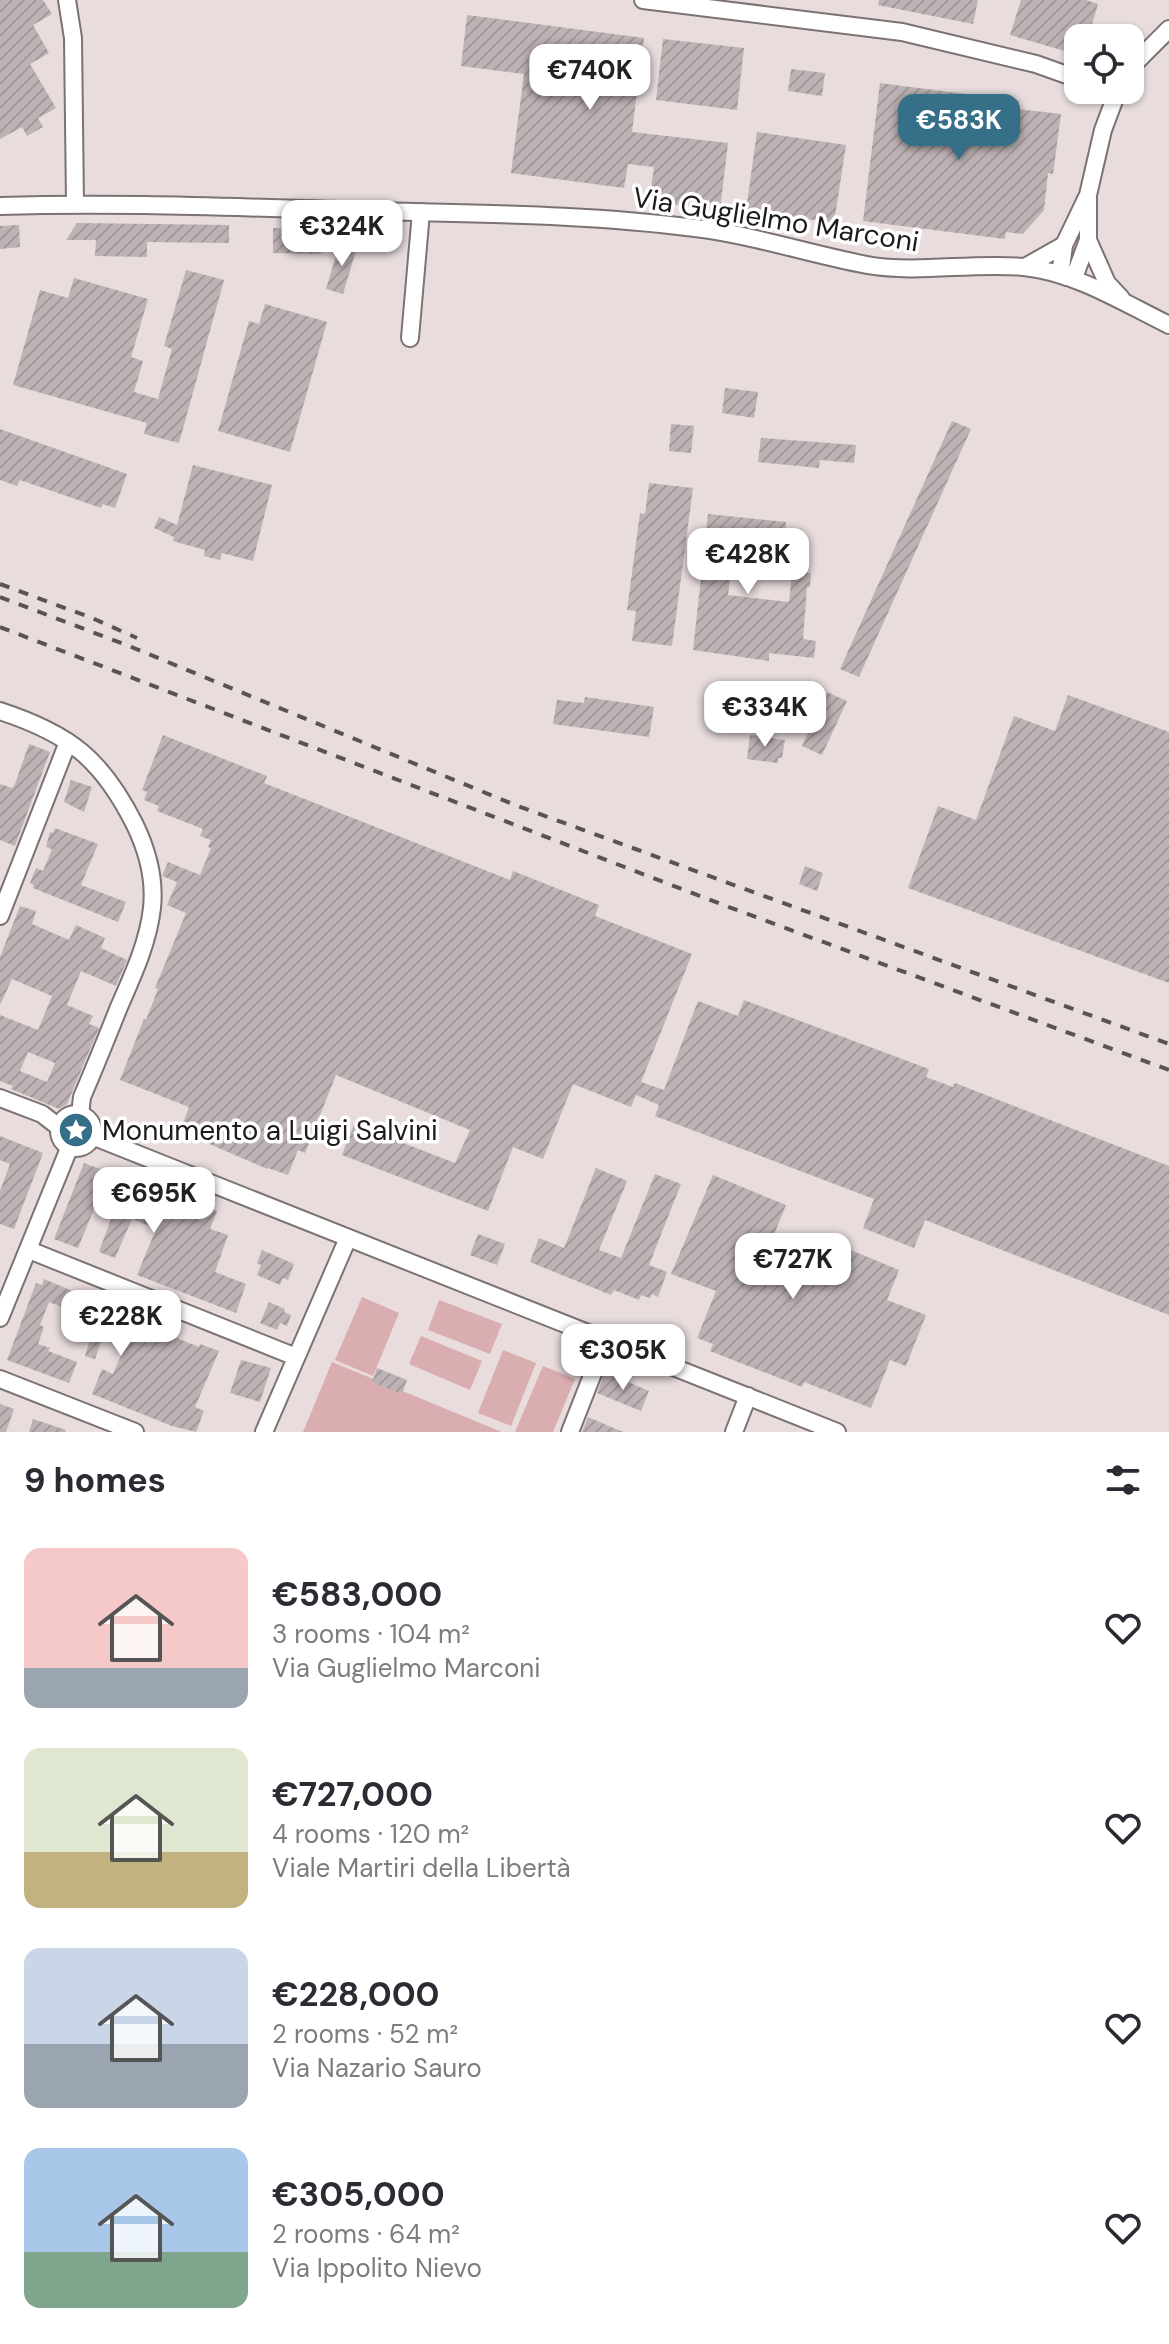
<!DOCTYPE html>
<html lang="en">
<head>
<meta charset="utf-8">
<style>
  body { margin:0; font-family:"DM Sans",sans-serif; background:#f2f2f3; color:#2b2b33; height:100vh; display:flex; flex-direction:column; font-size:30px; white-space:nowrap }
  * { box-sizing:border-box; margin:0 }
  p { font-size:26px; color:#7c7c81 }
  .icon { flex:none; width:44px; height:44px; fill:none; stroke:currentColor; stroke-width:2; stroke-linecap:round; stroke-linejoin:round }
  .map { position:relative; height:1432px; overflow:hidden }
  .drawer { display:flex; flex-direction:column; background:#fff; flex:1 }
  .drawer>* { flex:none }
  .tools { position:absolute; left:1064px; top:24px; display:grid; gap:16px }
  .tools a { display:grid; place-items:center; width:80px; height:80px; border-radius:16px; background:#fff; box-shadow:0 2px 6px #0004; font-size:40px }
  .price { position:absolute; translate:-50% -68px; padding:0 18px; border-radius:16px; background:#fff; color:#222; font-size:26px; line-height:52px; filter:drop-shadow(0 2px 4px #0008) }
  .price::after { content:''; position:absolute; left:50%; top:48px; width:24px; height:18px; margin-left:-12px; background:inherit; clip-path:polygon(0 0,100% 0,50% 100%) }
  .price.current { background:#356f88; color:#fff }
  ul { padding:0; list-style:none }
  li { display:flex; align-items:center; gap:24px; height:200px; padding:0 24px }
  li span { display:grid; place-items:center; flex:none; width:224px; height:160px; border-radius:16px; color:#555 }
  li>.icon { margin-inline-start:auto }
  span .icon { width:96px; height:96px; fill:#fffc; stroke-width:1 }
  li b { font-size:34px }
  h2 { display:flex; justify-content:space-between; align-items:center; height:96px; padding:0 24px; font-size:34px }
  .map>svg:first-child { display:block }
  .grass { fill:#daadb1 }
  .building { fill:url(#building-hatch); fill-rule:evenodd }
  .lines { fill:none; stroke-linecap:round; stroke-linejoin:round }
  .minor-casing { stroke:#7c7272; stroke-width:20 }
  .minor { stroke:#fff; stroke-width:16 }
  .rail { stroke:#5a5354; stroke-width:4; stroke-dasharray:10 10; stroke-linecap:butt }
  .labels { text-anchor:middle; stroke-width:7; stroke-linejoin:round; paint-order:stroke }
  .street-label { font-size:28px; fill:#1e1a1a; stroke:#fff }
  .poi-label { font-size:28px; fill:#1e1a1a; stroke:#fff; text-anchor:start }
</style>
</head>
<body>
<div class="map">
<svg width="1169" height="1432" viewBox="0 0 1169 1432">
  <defs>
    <pattern id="building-hatch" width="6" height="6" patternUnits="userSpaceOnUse" patternTransform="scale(2)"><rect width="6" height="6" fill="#beb3b4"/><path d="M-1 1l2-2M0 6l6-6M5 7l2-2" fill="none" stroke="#a3999a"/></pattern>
  </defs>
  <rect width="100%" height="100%" fill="#e8dcdd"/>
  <g class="grass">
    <polygon points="362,1297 399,1313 373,1376 335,1360"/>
    <polygon points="439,1300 502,1324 490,1354 428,1330"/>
    <polygon points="421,1336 482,1361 470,1390 409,1364"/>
    <polygon points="503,1350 536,1363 511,1426 478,1413"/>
    <polygon points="332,1362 502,1432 303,1432"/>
    <polygon points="543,1366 575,1379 553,1432 515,1432"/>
  </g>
  <g class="building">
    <polygon points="0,0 43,0 52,14 33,25 49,53 30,64 56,108 38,118 43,127 27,136 22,127 0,139"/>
    <polygon points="879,0 978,0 973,24 878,5"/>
    <polygon points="1021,0 1086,0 1098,4 1088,38 1078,38 1078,55 1010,35"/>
    <polygon points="467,15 644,38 632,132 728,143 720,210 649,202 654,167 628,164 624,188 511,173 524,74 461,66"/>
    <polygon points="663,39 744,48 737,110 656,100"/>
    <polygon points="791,69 825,73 822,96 788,91"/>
    <polygon points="880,83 1019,101 1018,109 1061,114 1053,174 1048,173 1044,210 1023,234 1006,232 1005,239 863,221"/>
    <polygon points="757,132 846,145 834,223 746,210"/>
    <polygon points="77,223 229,225 229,243 147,242 147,257 95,256 96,240 66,240"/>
    <polygon points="19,225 20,247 0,249 0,226"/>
    <polygon points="273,228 322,229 321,254 273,253"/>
    <polygon points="340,242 357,247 343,294 326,289"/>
    <polygon points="186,270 224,280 179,443 144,434 147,423 13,385 40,290 68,298 74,278 148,299 131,357 143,361 134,392 158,399 172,349 164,346"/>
    <polygon points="265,304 327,322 290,452 218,431 249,321 259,324"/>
    <polygon points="725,388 758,392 754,418 722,413"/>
    <polygon points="952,421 971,429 859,677 840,669"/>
    <polygon points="671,424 694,426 691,453 669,451"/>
    <polygon points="0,429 127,474 115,508 103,504 101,508 20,480 17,486 0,480"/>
    <polygon points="761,438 856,445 854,463 820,460 819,468 758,462"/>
    <polygon points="193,465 272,485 253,561 222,553 220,560 204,556 205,550 173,541 174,537 154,528 159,517 177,525"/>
    <polygon points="649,483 693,488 672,646 632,641 636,611 627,610 640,513 645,514"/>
    <polygon points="708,514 786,522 782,558 733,553 728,595 789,602 792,572 811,573 810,587 807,587 803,639 816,641 814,658 769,653 769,661 693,650"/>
    <polygon points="827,692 847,701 822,755 802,746"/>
    <polygon points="1068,695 1169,732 1169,983 908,888 938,806 976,820 1014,716 1055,731"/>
    <polygon points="585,697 654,707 649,737 553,724 557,700 584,703"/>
    <polygon points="163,735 267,776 264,783 510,880 513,871 599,905 595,916 692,954 641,1082 664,1090 698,1001 738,1016 744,1000 929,1069 926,1077 953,1087 955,1083 1169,1166 1169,1315 925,1220 914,1248 863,1228 874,1199 655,1116 659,1105 636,1095 631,1107 573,1084 543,1159 513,1147 488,1211 342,1155 354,1124 455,1163 470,1130 336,1075 305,1153 298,1150 288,1175 268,1168 267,1169 180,1131 189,1107 120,1080 144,1019 146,1020 158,989 155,988 186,913 167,905 177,882 162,876 168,862 200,875 211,848 208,847 211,840 200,836 203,829 157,811 159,806 144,800 147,792 142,790"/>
    <polygon points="750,735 785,740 782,758 778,758 778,763 747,759"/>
    <polygon points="29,744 50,752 15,846 0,840 0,784 12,788 15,784"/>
    <polygon points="71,780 92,787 84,812 64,802"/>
    <polygon points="55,828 98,844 81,885 126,902 118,922 33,888 34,885 30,883 36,868 43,871 52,849 46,847 50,832 53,833"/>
    <polygon points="805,866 823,873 817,891 799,884"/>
    <path d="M20,906L36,911L32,924L69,940L76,925L105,938L101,948L127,960L116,986L81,971L67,1005L93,1016L89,1024L99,1028L67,1104L59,1109L11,1089L13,1086L0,1081V1015L38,1030L52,996L12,979L0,1005V957ZM28,1052L55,1063L47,1082L20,1071Z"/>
    <polygon points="0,1136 43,1153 14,1229 0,1224 0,1191 10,1164 0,1160"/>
    <polygon points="84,1163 135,1182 136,1178 163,1189 157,1203 187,1214 192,1202 217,1211 210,1229 228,1235 215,1272 246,1284 236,1313 137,1275 156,1229 132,1219 115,1258 99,1252 112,1216 94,1209 78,1248 54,1239"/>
    <polygon points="596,1168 627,1181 599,1250 621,1258 655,1174 681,1184 649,1265 667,1272 658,1297 652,1294 650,1298 641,1295 639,1300 614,1290 611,1295 530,1262 539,1238 564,1248"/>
    <polygon points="713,1175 786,1205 767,1252 829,1277 841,1246 899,1270 887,1300 926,1315 906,1366 890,1360 871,1408 804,1382 802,1387 710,1351 713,1344 697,1338 716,1291 671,1274"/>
    <polygon points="478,1234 505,1244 497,1265 470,1255"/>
    <polygon points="262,1250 294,1264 288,1280 283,1278 280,1285 257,1275 261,1265 257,1263"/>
    <polygon points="44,1279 148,1323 147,1326 199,1347 200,1344 219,1351 195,1407 204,1411 196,1432 172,1426 92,1394 102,1369 113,1374 125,1345 103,1336 95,1359 85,1356 91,1336 70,1327 76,1313 49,1302 40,1325 44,1327 38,1344 50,1348 48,1351 77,1362 69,1383 7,1360 36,1283 42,1285"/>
    <polygon points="269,1302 285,1309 284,1312 291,1315 287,1326 280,1323 277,1330 260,1323"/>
    <polygon points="241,1360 271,1368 260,1402 230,1393"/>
    <polygon points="377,1368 407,1380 402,1394 372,1382"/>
    <polygon points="605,1372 649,1391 641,1411 597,1393"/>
    <polygon points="0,1404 14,1409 6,1432 0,1432"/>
    <polygon points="588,1417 623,1432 582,1432"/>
    <polygon points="33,1419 66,1430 65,1432 29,1432"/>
  </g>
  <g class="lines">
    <g class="minor-casing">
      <g id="minor">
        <polyline points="67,0 73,38 75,204"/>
        <polyline points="643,0 902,32 1036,64 1078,79"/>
        <polyline points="1130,68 1169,29"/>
        <path d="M0,206C125,202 250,208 375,211C481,214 589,214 695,228C753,235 809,254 867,265C919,274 971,262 1024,267C1075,272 1124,303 1169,325"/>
        <polyline points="1088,240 1107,283 1121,298"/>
        <polyline points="1025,267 1064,245"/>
        <polyline points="1067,277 1061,268 1064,245 1088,195 1103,130 1118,90"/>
        <polyline points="1067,277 1075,275 1088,240 1088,199"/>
        <polyline points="410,338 421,212"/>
        <path d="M0,711C70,734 102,759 135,825C147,850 155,880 152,908C148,943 133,975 119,1007C107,1037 95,1067 82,1097L80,1115"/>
        <polyline points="0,916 68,742"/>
        <polyline points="0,1098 42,1114 60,1128"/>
        <circle cx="76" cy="1131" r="17"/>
        <polyline points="92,1136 837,1432"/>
        <polyline points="29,1250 296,1357"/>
        <polyline points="0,1318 70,1146"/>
        <polyline points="0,1379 135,1432"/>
        <polyline points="264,1432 348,1238"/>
        <polyline points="570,1432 606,1340"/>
        <polyline points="734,1432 748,1396"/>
      </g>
    </g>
    <use href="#minor" class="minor"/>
    <g class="rail">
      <polyline points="0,584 92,618 137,638"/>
      <polyline points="0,597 129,646 515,805 1169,1044"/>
      <polyline points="0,627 726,906 1169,1070"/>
    </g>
  </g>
  <defs>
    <g id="sight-disc" transform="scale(1.8)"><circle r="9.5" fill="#356f88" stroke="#fff"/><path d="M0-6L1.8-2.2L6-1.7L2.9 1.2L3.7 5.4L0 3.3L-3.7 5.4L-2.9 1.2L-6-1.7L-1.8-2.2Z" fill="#fff"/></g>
  </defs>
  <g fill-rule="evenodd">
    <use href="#sight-disc" x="76" y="1130"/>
  </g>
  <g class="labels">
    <g class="street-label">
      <text transform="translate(776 219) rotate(9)" y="10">Via Guglielmo Marconi</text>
    </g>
    <g class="poi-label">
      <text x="102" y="1140">Monumento a Luigi Salvini</text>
    </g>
  </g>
</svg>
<div class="tools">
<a><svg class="icon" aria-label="locate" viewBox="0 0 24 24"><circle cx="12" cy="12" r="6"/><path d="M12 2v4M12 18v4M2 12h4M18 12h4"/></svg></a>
</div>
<b class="price" style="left:590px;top:112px">€740K</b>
<b class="price current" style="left:959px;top:162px">€583K</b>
<b class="price" style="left:342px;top:268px">€324K</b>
<b class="price" style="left:748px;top:596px">€428K</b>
<b class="price" style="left:765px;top:749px">€334K</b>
<b class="price" style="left:154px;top:1235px">€695K</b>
<b class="price" style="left:793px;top:1301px">€727K</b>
<b class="price" style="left:121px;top:1358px">€228K</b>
<b class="price" style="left:623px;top:1392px">€305K</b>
</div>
<section class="drawer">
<h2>9 homes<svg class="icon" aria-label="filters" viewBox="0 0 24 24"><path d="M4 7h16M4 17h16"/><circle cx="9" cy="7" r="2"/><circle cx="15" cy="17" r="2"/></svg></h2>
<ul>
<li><span style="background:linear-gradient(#f6c9c9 75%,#9aa5b1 0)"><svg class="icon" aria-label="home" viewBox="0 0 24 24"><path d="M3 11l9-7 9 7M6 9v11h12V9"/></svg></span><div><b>€583,000</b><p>3 rooms · 104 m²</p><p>Via Guglielmo Marconi</p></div><svg class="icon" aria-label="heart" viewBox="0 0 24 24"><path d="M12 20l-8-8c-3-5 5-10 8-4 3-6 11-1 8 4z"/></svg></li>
<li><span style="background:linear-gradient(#dfe7d0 65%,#c2b280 0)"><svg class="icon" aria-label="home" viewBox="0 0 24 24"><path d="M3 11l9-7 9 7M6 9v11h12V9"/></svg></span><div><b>€727,000</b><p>4 rooms · 120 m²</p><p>Viale Martiri della Libertà</p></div><svg class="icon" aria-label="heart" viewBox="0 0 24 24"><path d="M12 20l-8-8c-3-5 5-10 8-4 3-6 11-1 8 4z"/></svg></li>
<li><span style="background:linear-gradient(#c9d6e8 60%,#9aa5b1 0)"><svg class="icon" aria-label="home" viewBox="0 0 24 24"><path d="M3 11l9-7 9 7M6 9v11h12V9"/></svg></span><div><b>€228,000</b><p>2 rooms · 52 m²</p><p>Via Nazario Sauro</p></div><svg class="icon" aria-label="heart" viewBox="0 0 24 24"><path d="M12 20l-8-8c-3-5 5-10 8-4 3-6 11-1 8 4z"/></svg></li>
<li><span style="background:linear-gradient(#a9c7e8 65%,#7fa58c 0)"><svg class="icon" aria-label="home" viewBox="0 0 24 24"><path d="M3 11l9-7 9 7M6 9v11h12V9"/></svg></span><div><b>€305,000</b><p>2 rooms · 64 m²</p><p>Via Ippolito Nievo</p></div><svg class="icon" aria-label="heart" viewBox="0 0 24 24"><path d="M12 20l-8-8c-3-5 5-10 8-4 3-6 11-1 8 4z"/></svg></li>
</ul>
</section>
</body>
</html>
